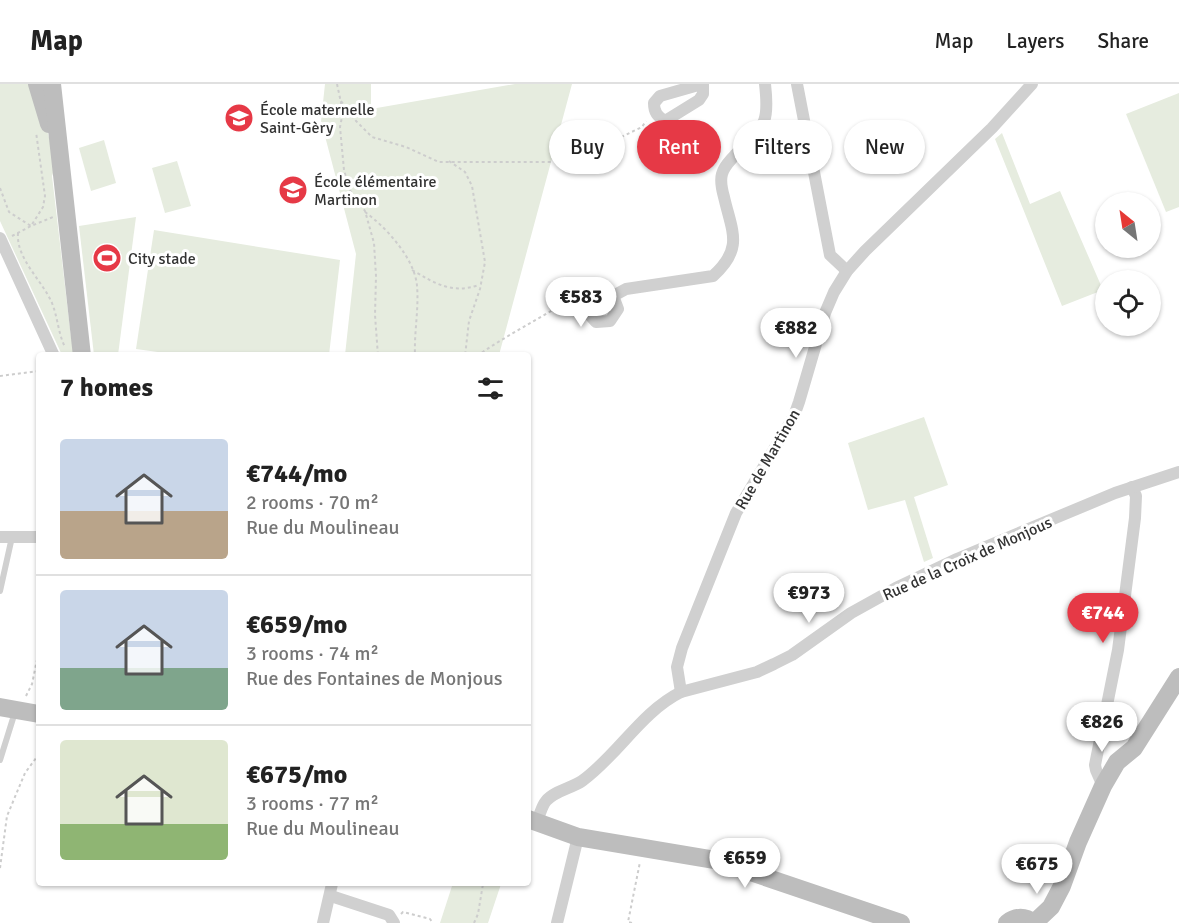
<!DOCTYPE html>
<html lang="en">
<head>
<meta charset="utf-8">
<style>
  body { margin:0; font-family:Signika,sans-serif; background:#f6f6f6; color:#222; height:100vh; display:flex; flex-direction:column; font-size:22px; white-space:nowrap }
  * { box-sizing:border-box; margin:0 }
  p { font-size:20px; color:#767676 }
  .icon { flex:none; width:33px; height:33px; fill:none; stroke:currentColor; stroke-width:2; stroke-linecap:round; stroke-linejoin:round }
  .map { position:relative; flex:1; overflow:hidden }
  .panel { position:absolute; left:36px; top:268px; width:495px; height:534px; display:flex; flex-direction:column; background:#fff; border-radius:6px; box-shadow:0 2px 4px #0004 }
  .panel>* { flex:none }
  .guide { position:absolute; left:549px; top:36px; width:540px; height:54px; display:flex; gap:12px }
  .needle { width:39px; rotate:330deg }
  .fabs { position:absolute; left:1095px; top:108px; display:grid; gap:12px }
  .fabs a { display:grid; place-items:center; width:66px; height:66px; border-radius:50%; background:#fff; box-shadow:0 2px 4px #0004; font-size:30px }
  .price { position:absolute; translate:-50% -51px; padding:0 14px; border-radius:21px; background:#fff; color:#222; font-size:20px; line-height:39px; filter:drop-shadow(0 2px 3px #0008) }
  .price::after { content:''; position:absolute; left:50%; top:36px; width:18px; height:14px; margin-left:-9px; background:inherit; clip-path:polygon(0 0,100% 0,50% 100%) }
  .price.on { background:#e63946; color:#fff }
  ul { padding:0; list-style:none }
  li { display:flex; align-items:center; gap:18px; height:150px; padding:0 24px }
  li+li { border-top:2px solid #e0e0e0 }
  li span { display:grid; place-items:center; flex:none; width:168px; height:120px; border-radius:6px; color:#555 }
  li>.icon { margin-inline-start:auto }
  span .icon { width:72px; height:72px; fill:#fffc; stroke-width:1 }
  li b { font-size:26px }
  h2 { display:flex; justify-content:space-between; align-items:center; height:72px; padding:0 24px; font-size:26px }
  .pill { padding:0 21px; border-radius:27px; background:#fff; box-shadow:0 2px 4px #0004; font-size:21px; line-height:54px }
  .pill.on { background:#e63946; color:#fff }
  header { display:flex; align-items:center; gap:36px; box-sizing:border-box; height:84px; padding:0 30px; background:#fff; border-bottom:2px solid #e0e0e0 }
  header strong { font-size:28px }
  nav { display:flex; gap:33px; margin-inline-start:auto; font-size:21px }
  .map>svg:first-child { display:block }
  .green { fill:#e6ecdf }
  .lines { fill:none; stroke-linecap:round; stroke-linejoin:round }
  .path { stroke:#cdcdcd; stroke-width:2; stroke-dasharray:3 3; stroke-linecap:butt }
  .lane { stroke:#d0d0d0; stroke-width:6 }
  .street { stroke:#d0d0d0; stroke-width:12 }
  .secondary { stroke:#bdbdbd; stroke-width:18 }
  .labels { text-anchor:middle; stroke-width:6; stroke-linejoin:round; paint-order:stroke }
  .poi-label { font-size:16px; fill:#333; stroke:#fff; text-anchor:start }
  .street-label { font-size:16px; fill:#333; stroke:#fff }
</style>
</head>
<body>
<header>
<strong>Map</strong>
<nav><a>Map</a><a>Layers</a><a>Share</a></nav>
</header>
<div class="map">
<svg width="1179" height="839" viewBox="0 0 1179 839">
  <rect width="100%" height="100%" fill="#fff"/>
  <g class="green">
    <path d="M0,0H32C38,20 60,75 52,92L71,253L76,271H62L0,137Z"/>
    <polygon points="325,0 371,0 371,25 515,0 572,0 499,271 345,271 356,170 321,37"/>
    <polygon points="1179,9 1179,123 1166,128 1126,30"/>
    <polygon points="1002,49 1030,120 1060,107 1103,206 1062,222 995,55"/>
    <polygon points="104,56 116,99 91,107 79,64"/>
    <polygon points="177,77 191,122 165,129 152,84"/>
    <polygon points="136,133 118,271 94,271 79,142"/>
    <polygon points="154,146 340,176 329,271 187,272 136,265"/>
    <polygon points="924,333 948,401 914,413 933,474 924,478 905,416 868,426 848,359"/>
    <polygon points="450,800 501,800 488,839 440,839 452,802"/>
  </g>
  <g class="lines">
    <g class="path">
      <polyline points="337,0 343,28 340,43 344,86 349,105 365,127 374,159 376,192 375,231 378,272"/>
      <polyline points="341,17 356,37 372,53 406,63 439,78 551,78 613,57 642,43 646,37"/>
      <polyline points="449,77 465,88 472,102 485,178 480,205 469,237 465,272"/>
      <polyline points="0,104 9,128 31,142 43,123 45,112 36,48"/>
      <path d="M365,128C386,143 415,175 417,202C419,225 414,248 415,272"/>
      <path d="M18,149C16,175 42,196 52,219C58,234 58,249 65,263"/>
      <polyline points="12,152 31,142 53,133"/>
      <path d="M412,186C436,200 452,210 479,201"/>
      <path d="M477,272C508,250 542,234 573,213L578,214"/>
      <polyline points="0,292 39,287"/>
      <polyline points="26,612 32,600 39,566"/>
      <polyline points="0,784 7,732 25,689 39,670"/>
      <polyline points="401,830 403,828 430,835 433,839"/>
      <polyline points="474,839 478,830 483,800"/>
      <polyline points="632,839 628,838 640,778"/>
    </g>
    <g class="lane">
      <polyline points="0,507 12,453"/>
      <polyline points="0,676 15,628"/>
    </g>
    <g class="street">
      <path d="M702,0L660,12L654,19C654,28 657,32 665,37L699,16L703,10V0"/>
      <polyline points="797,0 830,171 847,187"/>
      <polyline points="0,154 54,272"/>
      <path d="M613,212L618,225L610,237L596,238L587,228L589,214L601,208L613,212L626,205L713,192C744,164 732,148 724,113C722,106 720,97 722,90C724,82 730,77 735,71C763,42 770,43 765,0"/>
      <polyline points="0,453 39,453"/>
      <polyline points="681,608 677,583 682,564 736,429 794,332 799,318 825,229 834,208 847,187 865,167 992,44 1032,0"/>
      <polyline points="1103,702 1096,686 1095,681 1118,566 1135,434 1136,412 1132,403"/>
      <path d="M536,738C540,732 541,723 546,717C554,707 572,704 582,697C618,671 641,628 681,608L757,588L774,580L792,571L851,529L896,504L957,475L1115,409L1179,388"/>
      <polyline points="331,812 389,831 394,839"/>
      <polyline points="323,839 332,800"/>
      <polyline points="557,839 578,753"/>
    </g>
    <g class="secondary">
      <polyline points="37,0 49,40"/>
      <polyline points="52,0 82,272"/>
      <polyline points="0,623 39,630"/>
      <polyline points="528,735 578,753 715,776 901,839"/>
      <path d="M1007,839C1016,832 1025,832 1034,839"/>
      <polyline points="1034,839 1051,823 1062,802 1078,758 1103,702 1117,678 1134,664 1179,593"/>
    </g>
  </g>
  <defs>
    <g id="school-disc" transform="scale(1.5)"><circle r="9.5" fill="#e63946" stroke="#fff"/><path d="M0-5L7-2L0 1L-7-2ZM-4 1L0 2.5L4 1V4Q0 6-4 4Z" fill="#fff"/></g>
    <g id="stadium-disc" transform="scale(1.5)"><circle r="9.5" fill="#e63946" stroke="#fff"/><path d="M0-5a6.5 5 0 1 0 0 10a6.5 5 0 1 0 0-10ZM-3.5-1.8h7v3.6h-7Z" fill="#fff"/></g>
  </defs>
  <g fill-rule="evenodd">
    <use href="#school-disc" x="239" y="34"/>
    <use href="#school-disc" x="293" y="106"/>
    <use href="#stadium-disc" x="107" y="174"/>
  </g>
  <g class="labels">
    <g class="poi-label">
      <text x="260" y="31">École maternelle<tspan x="260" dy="18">Saint-Gèry</tspan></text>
      <text x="314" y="103">École élémentaire<tspan x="314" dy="18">Martinon</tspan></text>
      <text x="128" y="180">City stade</text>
    </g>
    <g class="street-label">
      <text transform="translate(767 375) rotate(-60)" y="6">Rue de Martinon</text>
      <text transform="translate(967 474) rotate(-24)" y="6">Rue de la Croix de Monjous</text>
    </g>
  </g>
</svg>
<div class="fabs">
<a><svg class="needle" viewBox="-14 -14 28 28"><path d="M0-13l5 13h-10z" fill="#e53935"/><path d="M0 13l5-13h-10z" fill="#767676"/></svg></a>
<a><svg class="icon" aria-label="locate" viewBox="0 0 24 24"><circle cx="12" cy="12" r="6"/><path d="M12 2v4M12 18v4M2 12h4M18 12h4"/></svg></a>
</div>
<b class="price" style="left:581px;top:244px">€583</b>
<b class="price" style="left:796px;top:275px">€882</b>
<b class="price" style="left:809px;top:540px">€973</b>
<b class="price on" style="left:1103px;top:560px">€744</b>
<b class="price" style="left:1102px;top:669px">€826</b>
<b class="price" style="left:745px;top:805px">€659</b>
<b class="price" style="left:1037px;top:811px">€675</b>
<div class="guide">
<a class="pill">Buy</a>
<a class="pill on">Rent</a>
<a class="pill">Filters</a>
<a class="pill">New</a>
</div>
<section class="panel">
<h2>7 homes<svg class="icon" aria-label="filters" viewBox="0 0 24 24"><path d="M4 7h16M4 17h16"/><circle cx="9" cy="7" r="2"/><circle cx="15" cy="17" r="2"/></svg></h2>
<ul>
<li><span style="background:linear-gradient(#c9d6e8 60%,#b9a48a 0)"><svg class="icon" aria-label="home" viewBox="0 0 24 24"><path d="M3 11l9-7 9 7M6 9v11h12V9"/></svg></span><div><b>€744/mo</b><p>2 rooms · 70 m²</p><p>Rue du Moulineau</p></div></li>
<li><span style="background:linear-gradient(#c9d6e8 65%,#7fa58c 0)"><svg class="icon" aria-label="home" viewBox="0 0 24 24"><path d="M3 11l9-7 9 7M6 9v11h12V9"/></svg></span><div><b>€659/mo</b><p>3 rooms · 74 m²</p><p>Rue des Fontaines de Monjous</p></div></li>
<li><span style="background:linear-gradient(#dfe7d0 70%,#8fb573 0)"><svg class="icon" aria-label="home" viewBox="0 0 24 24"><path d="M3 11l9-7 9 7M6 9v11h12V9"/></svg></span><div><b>€675/mo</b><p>3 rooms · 77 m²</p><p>Rue du Moulineau</p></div></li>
</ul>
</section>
</div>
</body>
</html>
